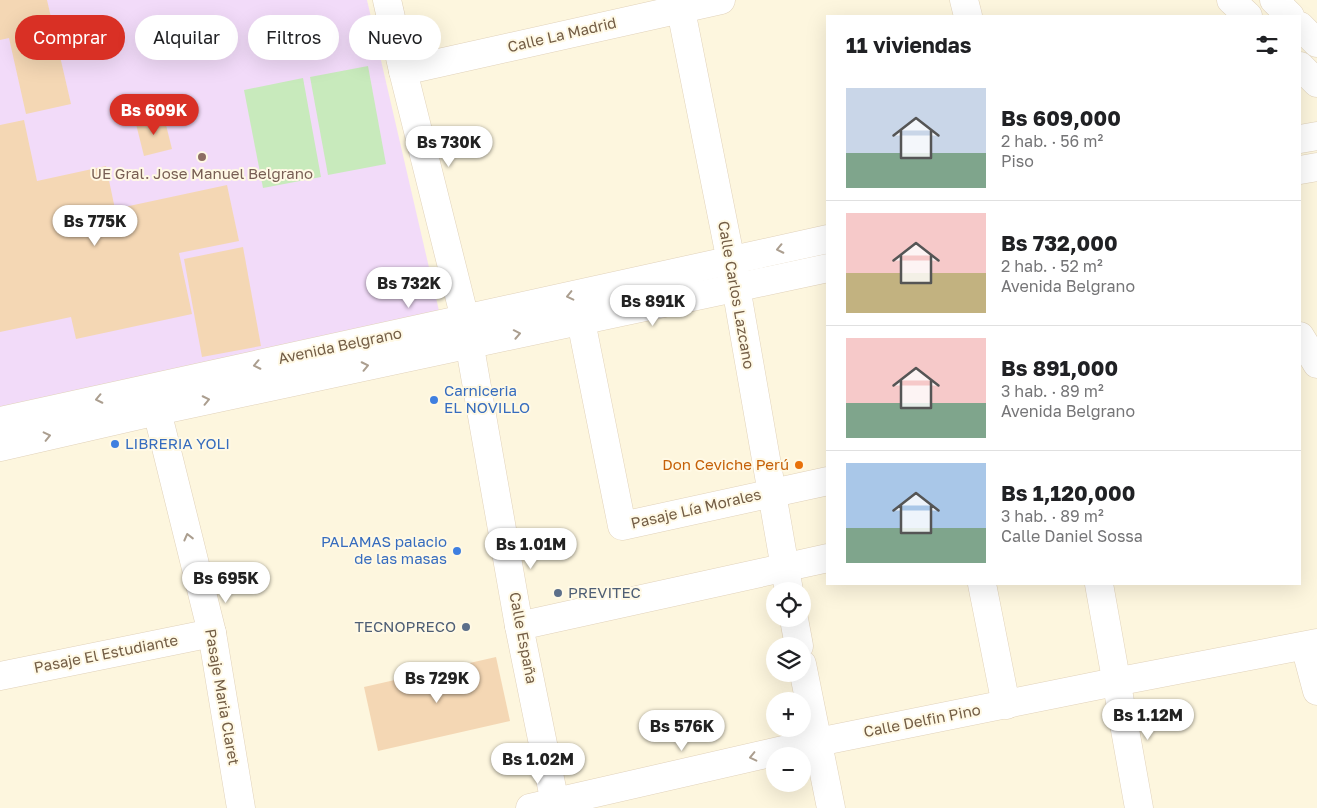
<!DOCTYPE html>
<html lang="es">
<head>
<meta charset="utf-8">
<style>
  body { margin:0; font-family:"Golos Text",sans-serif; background:#f6f6f6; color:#202124; height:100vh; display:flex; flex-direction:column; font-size:19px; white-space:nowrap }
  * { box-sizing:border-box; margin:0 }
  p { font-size:16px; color:#757577 }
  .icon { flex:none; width:28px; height:28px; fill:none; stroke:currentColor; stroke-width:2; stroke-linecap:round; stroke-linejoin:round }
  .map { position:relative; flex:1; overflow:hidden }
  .side { position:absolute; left:826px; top:15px; width:475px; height:570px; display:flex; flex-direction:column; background:#fff; border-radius:0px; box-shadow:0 5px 20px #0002 }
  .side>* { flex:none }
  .hud { position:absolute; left:15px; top:15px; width:475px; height:45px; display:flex; gap:10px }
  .fabs { position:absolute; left:766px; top:582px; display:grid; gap:10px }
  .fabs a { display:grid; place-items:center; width:45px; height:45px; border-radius:50%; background:#fff; box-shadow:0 5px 20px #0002; font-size:25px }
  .price { position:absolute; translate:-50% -42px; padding:0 11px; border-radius:18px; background:#fff; color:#222; font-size:16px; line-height:32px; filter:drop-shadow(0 1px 2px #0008) }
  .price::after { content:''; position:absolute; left:50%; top:30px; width:15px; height:11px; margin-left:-8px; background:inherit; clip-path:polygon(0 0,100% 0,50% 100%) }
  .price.active { background:#d93025; color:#fff }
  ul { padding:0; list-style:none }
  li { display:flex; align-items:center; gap:15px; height:125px; padding:0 20px }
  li+li { border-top:1px solid #e0e0e0 }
  li span { display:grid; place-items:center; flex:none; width:140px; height:100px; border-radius:0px; color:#555 }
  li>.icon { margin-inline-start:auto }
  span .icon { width:60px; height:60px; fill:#fffc; stroke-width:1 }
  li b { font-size:21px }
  h2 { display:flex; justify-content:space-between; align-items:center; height:60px; padding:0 20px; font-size:21px }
  .chip { padding:0 18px; border-radius:22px; background:#fff; box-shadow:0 5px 20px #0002; font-size:18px; line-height:45px }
  .chip.active { background:#d93025; color:#fff }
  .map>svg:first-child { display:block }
  .education { fill:#f2dbf9 }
  .green { fill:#c8eabc }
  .building { fill:#f4d7b4 }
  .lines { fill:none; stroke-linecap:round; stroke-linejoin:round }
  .minor-casing { stroke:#e1d2ba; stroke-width:29 }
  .minor { stroke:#fff; stroke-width:28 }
  .oneway { stroke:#ab9e8f }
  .education-dot { fill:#8d6e63; stroke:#fff9e5; stroke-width:2 }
  .shop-dot { fill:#3f7fe0; stroke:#fff9e5; stroke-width:2 }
  .food-dot { fill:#e8710a; stroke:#fff9e5; stroke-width:2 }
  .service-dot { fill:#5c6f8a; stroke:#fff9e5; stroke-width:2 }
  .labels { text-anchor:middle; stroke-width:4; stroke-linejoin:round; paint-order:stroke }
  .street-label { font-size:15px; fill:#735d45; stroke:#fff9e5 }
  .education-label { font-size:15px; fill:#785e54; stroke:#fff9e5 }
  .shop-label { font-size:15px; fill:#366cbe; stroke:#fff9e5; text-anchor:start }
  .food-label { font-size:15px; fill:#c56008; stroke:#fff9e5; text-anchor:end }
  .service-label { font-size:15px; fill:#4e5e75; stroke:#fff9e5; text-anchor:start }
</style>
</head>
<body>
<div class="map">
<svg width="1317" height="808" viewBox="0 0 1317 808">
  <rect width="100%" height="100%" fill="#fdf6de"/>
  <polygon class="education" points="0,0 367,0 440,315 0,408"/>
  <g class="green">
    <polygon points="368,66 386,164 328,175 310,77"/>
    <polygon points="303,78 321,177 263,188 244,90"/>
  </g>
  <g class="building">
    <polygon points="0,0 47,0 71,104 26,114 9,38 0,40"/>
    <polygon points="164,117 172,149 144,156 136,124"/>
    <polygon points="24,120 37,181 106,166 115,209 227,185 239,241 179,253 192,314 76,339 71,317 0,332 0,125"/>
    <polygon points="243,247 261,346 202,357 184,259"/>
    <polygon points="496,657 510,721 378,751 364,687"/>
  </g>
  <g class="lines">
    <g class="minor-casing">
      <g id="minor">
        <polyline points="387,0 403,71 465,319 519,626 556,808"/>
        <polyline points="679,0 736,287 789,591"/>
        <polyline points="964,0 968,16"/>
        <polyline points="1231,0 1248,16"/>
        <polyline points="1274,0 1290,16"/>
        <polyline points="1300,26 1317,43"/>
        <polyline points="1300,66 1317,83"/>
        <polyline points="403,71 721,0"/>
        <polyline points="1300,139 1317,136"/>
        <polyline points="1300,170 1317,167"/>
        <polyline points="581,321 622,526 828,481"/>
        <polyline points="1300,336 1317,364"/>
        <polyline points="157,411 212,633 241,808"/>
        <polyline points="0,421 828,239"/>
        <polyline points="0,447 157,411 828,268"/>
        <polyline points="982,584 1006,705"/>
        <polyline points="1099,584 1139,808"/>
        <polyline points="794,619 799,646"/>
        <polyline points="519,626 828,558"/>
        <polyline points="1305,646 1317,691"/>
        <polyline points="802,664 831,808"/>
        <polyline points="0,676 212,633"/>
        <polyline points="530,808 818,742 1115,682 1317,643"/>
      </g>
    </g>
    <use href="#minor" class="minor"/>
  </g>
  <defs><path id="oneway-chevron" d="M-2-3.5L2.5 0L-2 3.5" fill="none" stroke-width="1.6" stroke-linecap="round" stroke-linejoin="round" transform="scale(1.25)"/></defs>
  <g class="oneway">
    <use href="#oneway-chevron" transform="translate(780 249) rotate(168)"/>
    <use href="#oneway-chevron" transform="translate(570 296) rotate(167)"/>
    <use href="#oneway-chevron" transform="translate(517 334) rotate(-11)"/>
    <use href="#oneway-chevron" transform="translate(257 365) rotate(168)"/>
    <use href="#oneway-chevron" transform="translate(365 366) rotate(-12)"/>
    <use href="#oneway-chevron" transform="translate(99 399) rotate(168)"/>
    <use href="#oneway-chevron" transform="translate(206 400) rotate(-12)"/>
    <use href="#oneway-chevron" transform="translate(47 436) rotate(-13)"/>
    <use href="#oneway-chevron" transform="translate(188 537) rotate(-104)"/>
    <use href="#oneway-chevron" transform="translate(753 757) rotate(167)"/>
  </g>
  <circle class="education-dot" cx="202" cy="157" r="5"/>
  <g class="shop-dot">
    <circle cx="434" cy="400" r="5"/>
    <circle cx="115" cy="444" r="5"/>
    <circle cx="457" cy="551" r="5"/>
  </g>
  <circle class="food-dot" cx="799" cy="465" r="5"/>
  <g class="service-dot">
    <circle cx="558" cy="593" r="5"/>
    <circle cx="466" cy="627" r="5"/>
  </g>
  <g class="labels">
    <g class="street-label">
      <text transform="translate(562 35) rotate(-13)" y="5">Calle La Madrid</text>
      <text transform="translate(736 295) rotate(80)" y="5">Calle Carlos Lazcano</text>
      <text transform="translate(340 346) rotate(-12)" y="5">Avenida Belgrano</text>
      <text transform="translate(696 509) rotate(-13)" y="5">Pasaje Lía Morales</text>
      <text transform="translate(523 638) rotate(79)" y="5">Calle España</text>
      <text transform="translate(106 654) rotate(-11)" y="5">Pasaje El Estudiante</text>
      <text transform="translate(222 697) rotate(80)" y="5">Pasaje Maria Claret</text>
      <text transform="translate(922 721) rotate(-11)" y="5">Calle Delfin Pino</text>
    </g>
    <g class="education-label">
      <text x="202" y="179">UE Gral. Jose Manuel Belgrano</text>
    </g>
    <g class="shop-label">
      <text x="444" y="396">Carniceria<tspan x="444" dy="17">EL NOVILLO</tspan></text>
      <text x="125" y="449">LIBRERIA YOLI</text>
      <text x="447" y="547" text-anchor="end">PALAMAS palacio<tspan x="447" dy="17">de las masas</tspan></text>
    </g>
    <g class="food-label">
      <text x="789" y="470">Don Ceviche Perú</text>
    </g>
    <g class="service-label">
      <text x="568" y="598">PREVITEC</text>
      <text x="456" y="632" text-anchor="end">TECNOPRECO</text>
    </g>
  </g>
</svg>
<div class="fabs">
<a><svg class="icon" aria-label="locate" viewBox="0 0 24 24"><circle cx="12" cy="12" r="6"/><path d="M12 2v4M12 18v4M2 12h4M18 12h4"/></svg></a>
<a><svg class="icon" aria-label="layers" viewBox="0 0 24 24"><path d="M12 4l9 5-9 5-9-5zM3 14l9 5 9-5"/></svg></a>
<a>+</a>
<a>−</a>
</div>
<b class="price active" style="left:154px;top:136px">Bs 609K</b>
<b class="price" style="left:449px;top:168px">Bs 730K</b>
<b class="price" style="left:95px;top:247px">Bs 775K</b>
<b class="price" style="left:409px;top:309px">Bs 732K</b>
<b class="price" style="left:653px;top:327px">Bs 891K</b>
<b class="price" style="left:531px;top:570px">Bs 1.01M</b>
<b class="price" style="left:226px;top:604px">Bs 695K</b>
<b class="price" style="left:437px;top:704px">Bs 729K</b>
<b class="price" style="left:1148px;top:741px">Bs 1.12M</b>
<b class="price" style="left:682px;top:752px">Bs 576K</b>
<b class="price" style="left:538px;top:785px">Bs 1.02M</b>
<div class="hud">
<a class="chip active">Comprar</a>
<a class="chip">Alquilar</a>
<a class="chip">Filtros</a>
<a class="chip">Nuevo</a>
</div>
<section class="side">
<h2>11 viviendas<svg class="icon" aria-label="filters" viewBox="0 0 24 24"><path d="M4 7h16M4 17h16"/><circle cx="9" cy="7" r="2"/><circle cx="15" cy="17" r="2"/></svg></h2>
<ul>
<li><span style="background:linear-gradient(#c9d6e8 65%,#7fa58c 0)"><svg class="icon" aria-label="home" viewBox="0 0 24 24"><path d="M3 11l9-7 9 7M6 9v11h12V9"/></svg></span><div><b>Bs 609,000</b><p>2 hab. · 56 m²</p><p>Piso</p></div></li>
<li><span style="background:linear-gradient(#f6c9c9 60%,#c2b280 0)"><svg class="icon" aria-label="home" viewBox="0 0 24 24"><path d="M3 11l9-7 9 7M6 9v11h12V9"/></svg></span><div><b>Bs 732,000</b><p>2 hab. · 52 m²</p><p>Avenida Belgrano</p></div></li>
<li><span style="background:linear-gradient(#f6c9c9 65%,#7fa58c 0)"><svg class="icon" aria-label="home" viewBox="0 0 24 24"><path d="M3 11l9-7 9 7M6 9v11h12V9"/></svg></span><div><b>Bs 891,000</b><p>3 hab. · 89 m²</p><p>Avenida Belgrano</p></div></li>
<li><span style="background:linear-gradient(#a9c7e8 65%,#7fa58c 0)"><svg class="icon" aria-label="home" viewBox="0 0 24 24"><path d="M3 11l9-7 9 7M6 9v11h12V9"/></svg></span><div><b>Bs 1,120,000</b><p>3 hab. · 89 m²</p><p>Calle Daniel Sossa</p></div></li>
</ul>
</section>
</div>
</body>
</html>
